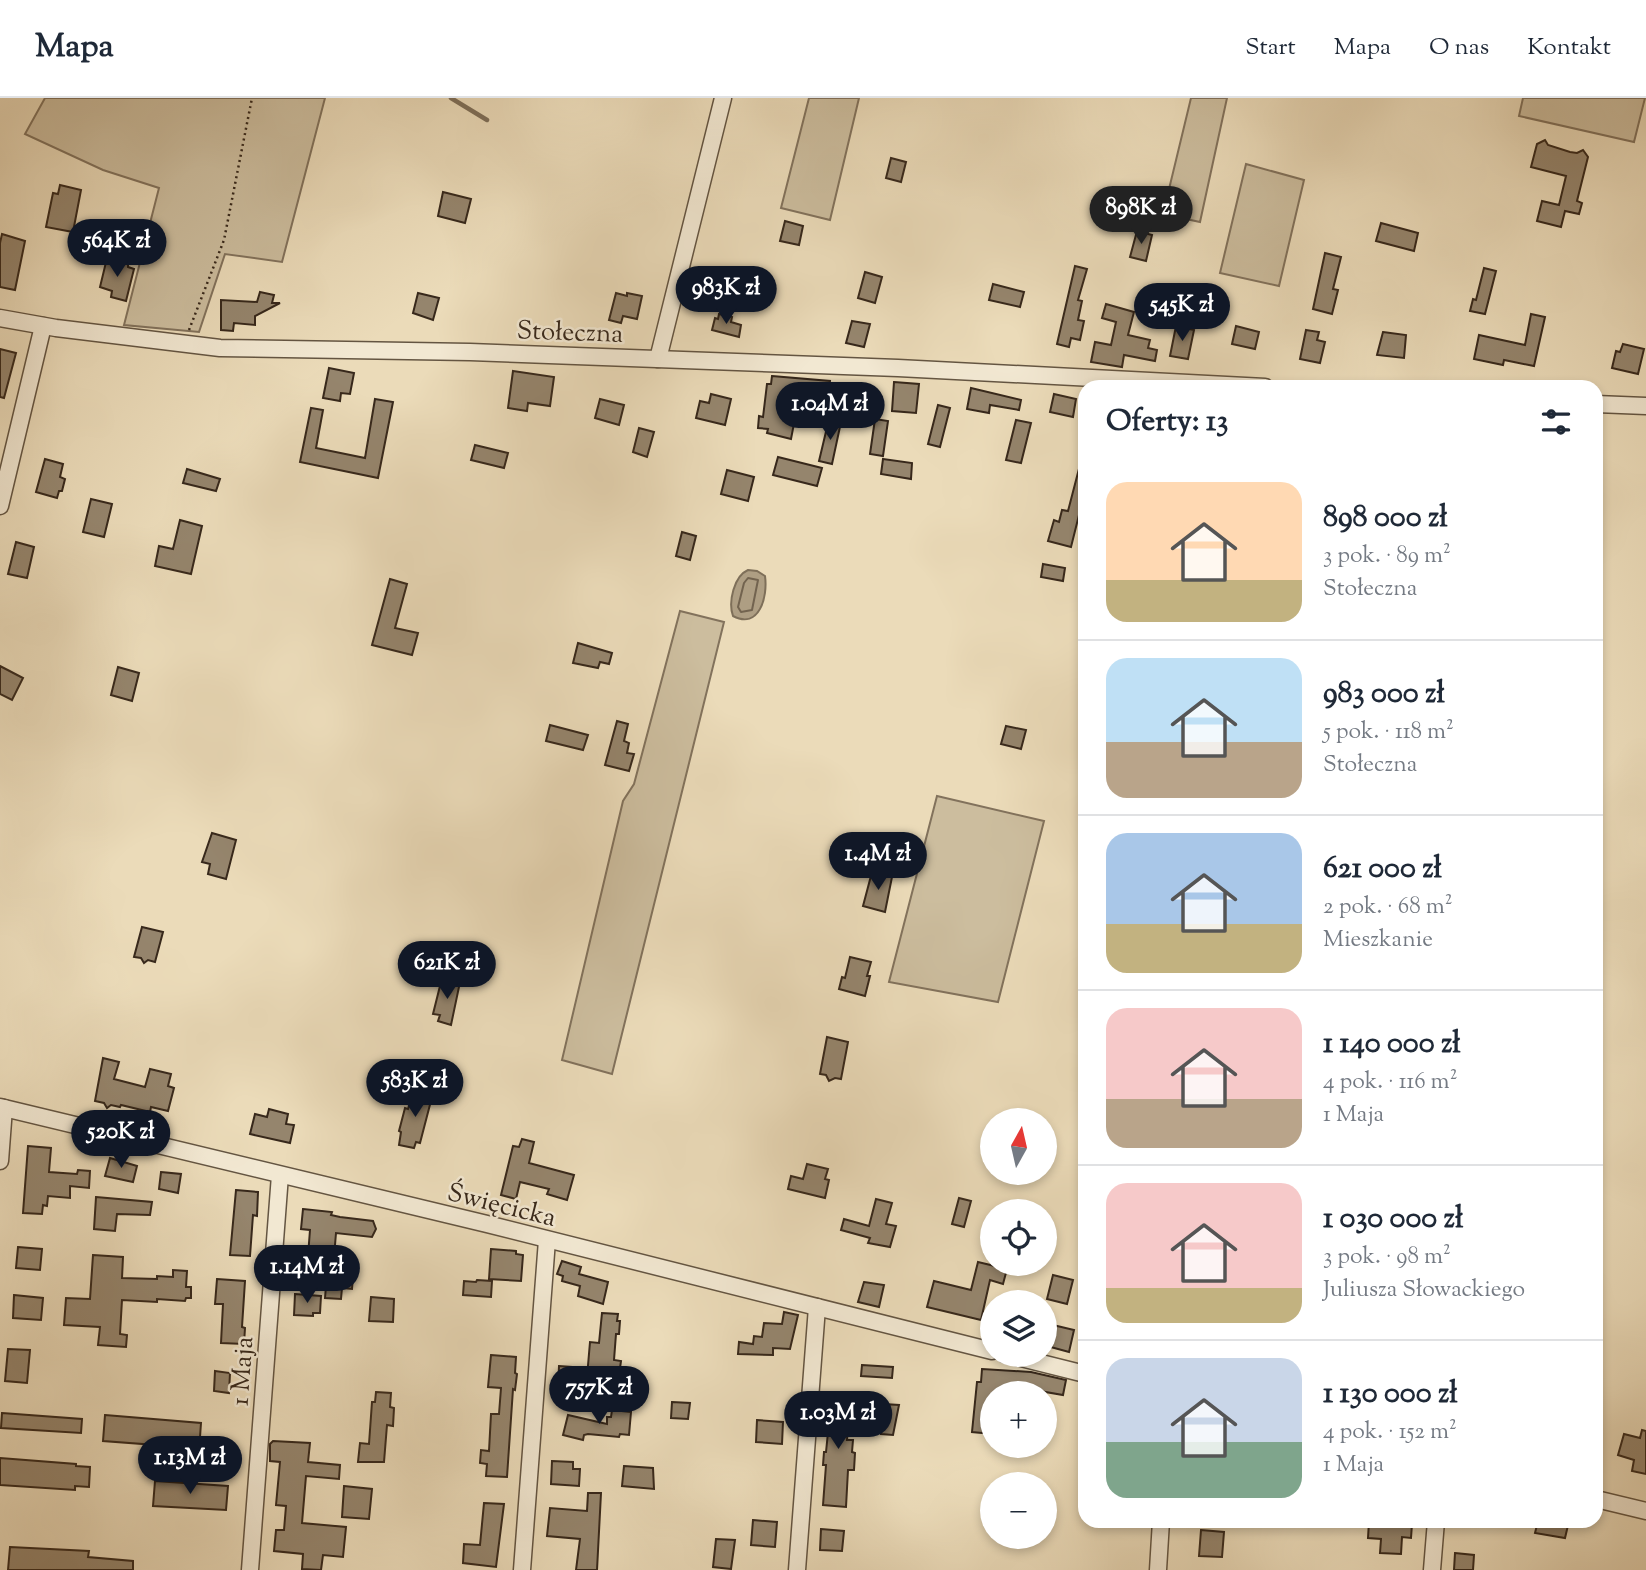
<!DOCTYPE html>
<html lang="pl">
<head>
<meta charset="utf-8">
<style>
  body { margin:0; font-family:"Sorts Mill Goudy",serif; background:#f6f6f7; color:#1f2937; height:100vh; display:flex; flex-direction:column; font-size:26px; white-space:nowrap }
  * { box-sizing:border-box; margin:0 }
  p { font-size:23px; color:#747a83 }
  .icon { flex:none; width:38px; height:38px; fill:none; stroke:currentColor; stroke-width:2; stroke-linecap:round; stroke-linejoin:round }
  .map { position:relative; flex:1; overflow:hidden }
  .details { position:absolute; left:1078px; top:282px; width:525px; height:1148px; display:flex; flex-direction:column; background:#fff; border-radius:21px; box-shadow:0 4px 10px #0003 }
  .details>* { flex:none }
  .needle { width:46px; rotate:8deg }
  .buttons { position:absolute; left:980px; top:1010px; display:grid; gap:14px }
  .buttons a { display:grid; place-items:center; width:77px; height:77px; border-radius:50%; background:#fff; box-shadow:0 4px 10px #0003; font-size:35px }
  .price { position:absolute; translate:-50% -60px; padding:0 16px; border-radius:24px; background:#111827; color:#fff; font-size:23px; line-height:46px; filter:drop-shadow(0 2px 4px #0008) }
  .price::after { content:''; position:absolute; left:50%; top:42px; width:21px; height:16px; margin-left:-10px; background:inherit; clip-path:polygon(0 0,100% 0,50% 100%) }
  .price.selected { background:#222; color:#fff }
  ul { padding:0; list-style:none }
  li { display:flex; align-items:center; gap:21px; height:175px; padding:0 28px }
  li+li { border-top:2px solid #e0e1e3 }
  li span { display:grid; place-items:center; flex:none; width:196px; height:140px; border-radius:21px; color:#555 }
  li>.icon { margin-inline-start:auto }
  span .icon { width:84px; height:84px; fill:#fffc; stroke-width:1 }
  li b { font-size:30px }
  h2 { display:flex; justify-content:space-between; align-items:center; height:84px; padding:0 28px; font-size:30px }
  header { display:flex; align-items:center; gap:42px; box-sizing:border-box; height:98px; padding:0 35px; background:#fff; border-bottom:2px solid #e0e1e3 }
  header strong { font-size:33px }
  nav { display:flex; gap:38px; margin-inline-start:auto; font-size:24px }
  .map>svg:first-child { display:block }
  .green { fill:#ccbd9e; stroke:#82725c; stroke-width:2 }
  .water { fill:#ae9e83; stroke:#7e6f59; stroke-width:2 }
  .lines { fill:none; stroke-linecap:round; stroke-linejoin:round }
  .shore { stroke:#72634f; stroke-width:2 }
  .stream { stroke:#7e6f59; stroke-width:4.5 }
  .building { fill:#95856d; stroke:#37281b; stroke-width:2 }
  .minor-casing { stroke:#645542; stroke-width:19 }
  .path { stroke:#37281b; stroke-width:2.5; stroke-dasharray:2 3.5; stroke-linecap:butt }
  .minor { stroke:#f2e8d2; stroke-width:16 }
  .labels { text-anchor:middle; stroke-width:5; stroke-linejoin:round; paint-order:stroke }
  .street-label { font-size:26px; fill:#37281b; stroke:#f2e8d2 }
</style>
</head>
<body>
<header>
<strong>Mapa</strong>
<nav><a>Start</a><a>Mapa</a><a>O nas</a><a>Kontakt</a></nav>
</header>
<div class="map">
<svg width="1646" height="1472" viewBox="0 0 1646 1472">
  <rect width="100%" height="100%" fill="#ebdbb9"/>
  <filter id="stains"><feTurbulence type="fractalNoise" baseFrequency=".00286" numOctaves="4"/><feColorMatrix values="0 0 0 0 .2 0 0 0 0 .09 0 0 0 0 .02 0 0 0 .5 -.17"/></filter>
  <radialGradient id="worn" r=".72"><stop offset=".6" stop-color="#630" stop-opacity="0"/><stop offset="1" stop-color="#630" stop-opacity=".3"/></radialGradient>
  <g class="green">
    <polygon points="45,0 325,0 282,164 225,156 199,234 124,227 159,90 103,72 25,36"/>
    <polygon points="809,0 859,0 830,122 781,110"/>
    <polygon points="1191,0 1227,0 1200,124 1163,116"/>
    <polygon points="1523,0 1645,0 1634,44 1519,18"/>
    <polygon points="1246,66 1304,82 1279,188 1220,175"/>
    <polygon points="680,513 724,524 612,976 562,962 623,703 634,686"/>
    <polygon points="937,698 1044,723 998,904 889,884"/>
  </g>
  <path class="water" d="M748,472L757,473L765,478C768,499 759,532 733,518C728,504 734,478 748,472Z"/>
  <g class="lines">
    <polygon class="shore" points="748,480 758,482 752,512 741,514 738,509 744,485"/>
    <polyline class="stream" points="451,0 487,22"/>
  </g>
  <g class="building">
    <polygon points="1545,42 1548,47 1570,54 1577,55 1583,52 1588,59 1577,103 1582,105 1579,116 1565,113 1561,129 1537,123 1542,103 1559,107 1566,78 1531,69 1537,46"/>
    <polygon points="891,60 906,64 901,84 886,80"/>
    <polygon points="60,87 81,92 73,134 46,129 53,95 58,96"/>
    <polygon points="443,94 471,101 465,125 438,118"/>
    <polygon points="785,123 803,128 799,147 780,143"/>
    <polygon points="1381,125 1418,135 1414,153 1376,143"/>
    <polygon points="1137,133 1152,137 1146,163 1130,159"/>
    <polygon points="2,136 25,143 15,192 0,189 0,145"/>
    <polygon points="1325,155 1341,159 1333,191 1338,192 1332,216 1313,211"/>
    <polygon points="107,160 128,166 128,169 134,171 126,203 111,199 112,193 100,189"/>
    <polygon points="1075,168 1087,171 1078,202 1082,203 1078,222 1084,223 1080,242 1071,240 1069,249 1057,246"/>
    <polygon points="1484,170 1496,173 1485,216 1470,213 1473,201 1476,202"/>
    <polygon points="865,174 882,179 875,205 858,200"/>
    <polygon points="993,186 1024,194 1020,209 989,202"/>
    <polygon points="260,194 274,197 272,205 280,205 255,218 255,227 234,225 233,233 221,232 221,202 257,204"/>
    <polygon points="418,195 439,200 433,222 413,215"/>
    <polygon points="616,195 627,198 627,195 642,198 637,221 623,218 621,225 609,222"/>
    <polygon points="1106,206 1134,214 1128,237 1150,242 1148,250 1157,252 1155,263 1124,257 1122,269 1091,264 1095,244 1111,247 1116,224 1102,220"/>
    <polygon points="719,216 732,219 731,224 741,227 739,239 712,232 715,220 718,221"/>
    <polygon points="1531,216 1545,219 1534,268 1504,262 1503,267 1474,261 1479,237 1525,247"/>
    <polygon points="852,223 870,226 864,249 846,245"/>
    <polygon points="1176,228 1194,232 1188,261 1170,258"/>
    <polygon points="1236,228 1259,234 1255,251 1232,246"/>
    <polygon points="1306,232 1319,234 1317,242 1325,244 1320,265 1300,261"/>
    <polygon points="1383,234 1406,237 1404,260 1377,257"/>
    <polygon points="1623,246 1644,251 1638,276 1612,270 1616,253 1620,254"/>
    <polygon points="0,251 16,255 4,300 0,299"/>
    <polygon points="329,270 354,275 350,296 341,295 340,303 323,300"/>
    <polygon points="513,273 554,279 550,308 528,305 527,313 508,310"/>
    <polygon points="772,278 830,283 826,317 796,315 791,341 767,335 768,331 758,330 759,318 763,319 767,286 771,286"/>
    <polygon points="894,284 919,286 916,315 892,313"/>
    <polygon points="971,290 1021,302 1019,312 990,307 989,315 967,311"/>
    <polygon points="711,296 731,301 725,327 696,320 700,303 709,305"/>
    <polygon points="1054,296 1076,301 1073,319 1050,314"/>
    <polygon points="375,301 393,304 378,380 300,364 311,310 323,312 316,350 365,360"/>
    <polygon points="600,301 624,307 619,327 595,320"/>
    <polygon points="938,307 950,310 940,349 928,346"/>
    <polygon points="829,321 841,324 832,366 819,363"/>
    <polygon points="875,321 888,323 883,358 870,356"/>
    <polygon points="1016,322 1031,325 1021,365 1006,362"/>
    <polygon points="639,330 654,334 647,359 633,354"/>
    <polygon points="475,347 508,355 504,370 471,362"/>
    <polygon points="778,359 822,370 817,388 773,377"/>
    <polygon points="45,361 63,366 60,379 65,381 62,393 59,393 57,400 36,394"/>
    <polygon points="883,361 912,365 911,381 881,376"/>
    <polygon points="1081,363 1085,363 1085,410 1081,409 1071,449 1048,443 1054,422 1059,424 1062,412 1068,413"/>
    <polygon points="187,371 220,381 216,393 183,385"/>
    <polygon points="727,372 754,379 748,403 721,396"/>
    <polygon points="91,401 112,406 104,439 83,434"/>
    <polygon points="180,422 202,428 191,476 155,468 159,448 173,451"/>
    <polygon points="682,434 696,438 690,462 676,458"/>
    <polygon points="16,444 34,449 27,480 8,476"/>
    <polygon points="1043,466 1065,470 1063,483 1041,479"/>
    <polygon points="390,481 407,486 395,530 418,535 412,557 372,547"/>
    <polygon points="578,545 612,555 609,566 600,564 598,570 573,565"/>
    <polygon points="0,568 23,580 12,602 0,596"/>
    <polygon points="118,569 139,575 132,603 111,597"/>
    <polygon points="617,623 628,626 624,643 629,645 627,655 634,656 629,673 605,667"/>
    <polygon points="550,627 588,637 583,652 546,643"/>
    <polygon points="1006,628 1026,632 1021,651 1001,646"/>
    <polygon points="212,735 236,742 226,781 208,776 210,766 202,764"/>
    <polygon points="872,774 892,779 885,814 863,808"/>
    <polygon points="142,829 163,834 155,864 148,862 144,865 141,860 134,859"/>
    <polygon points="850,859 871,864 867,878 870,878 865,898 839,891 842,879 845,880"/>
    <polygon points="442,880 460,884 451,927 438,923 440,917 433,916"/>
    <polygon points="827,939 848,944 841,981 835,980 829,983 826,977 820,976"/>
    <polygon points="103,960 119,964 114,981 145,989 150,971 171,976 168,988 174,990 168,1013 151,1009 150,1014 121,1007 120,1009 111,1007 107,1010 104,1005 95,1003"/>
    <polygon points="414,991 433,995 420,1045 416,1044 414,1050 399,1047 401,1034 399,1033 405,1010 408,1011"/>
    <polygon points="269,1011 288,1016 286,1026 294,1027 290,1045 250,1036 255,1016 267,1019"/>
    <polygon points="522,1041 534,1044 529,1065 574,1077 567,1102 547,1096 549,1091 520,1084 516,1101 501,1097 513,1048 519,1049"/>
    <polygon points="28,1048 51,1050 49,1074 77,1076 78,1072 90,1073 89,1090 70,1088 70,1100 48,1098 47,1108 43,1107 42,1116 23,1115"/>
    <polygon points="110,1060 137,1068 133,1084 105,1078"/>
    <polygon points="807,1066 828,1071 825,1081 829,1082 825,1100 788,1091 791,1078 803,1081"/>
    <polygon points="161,1074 181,1076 178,1095 159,1091"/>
    <polygon points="236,1092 258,1094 257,1118 253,1117 250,1158 230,1157"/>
    <polygon points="96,1099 152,1104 150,1117 117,1116 115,1133 94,1131"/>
    <polygon points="959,1100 971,1103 964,1129 952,1126"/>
    <polygon points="876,1101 892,1105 886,1126 896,1128 890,1149 868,1145 870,1140 841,1132 844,1121 869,1128"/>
    <polygon points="303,1111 332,1114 331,1117 340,1119 373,1123 376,1131 372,1139 336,1135 333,1171 321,1170 321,1159 308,1158 310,1132 301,1131"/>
    <polygon points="18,1149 42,1151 40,1172 16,1170"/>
    <polygon points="491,1151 516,1153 516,1156 523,1157 521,1183 489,1181"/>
    <polygon points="93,1157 123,1159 122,1180 157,1181 157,1178 173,1179 173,1172 187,1173 186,1189 191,1189 191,1200 186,1200 185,1203 157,1201 157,1204 122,1202 120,1236 127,1237 126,1249 98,1247 100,1229 64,1227 66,1200 90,1201"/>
    <polygon points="562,1163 581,1169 579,1176 608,1184 603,1206 578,1198 580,1188 562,1183 563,1178 557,1176"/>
    <polygon points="978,1164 1007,1171 1003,1186 990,1182 981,1222 927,1209 934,1183 971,1192"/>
    <polygon points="327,1176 353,1178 352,1191 342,1190 341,1201 325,1200"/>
    <polygon points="1053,1177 1073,1182 1067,1206 1047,1201"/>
    <polygon points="217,1181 245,1183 242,1229 245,1230 244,1246 221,1245 223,1206 215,1206"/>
    <polygon points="477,1182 492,1183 491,1199 463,1197 464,1183 476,1184"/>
    <polygon points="864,1184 884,1187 879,1209 858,1204"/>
    <polygon points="295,1196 321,1198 320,1215 313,1215 313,1218 294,1217"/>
    <polygon points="14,1197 43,1200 41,1222 13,1220"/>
    <polygon points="371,1199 394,1201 393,1224 369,1223"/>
    <polygon points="784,1214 798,1217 790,1251 773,1250 773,1257 738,1256 739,1244 753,1246 754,1238 762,1239 764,1225 782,1226"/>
    <polygon points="602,1215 618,1216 617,1223 620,1223 619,1236 616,1236 614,1262 621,1263 619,1277 611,1276 610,1281 587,1279 590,1244 599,1245"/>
    <polygon points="1053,1227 1074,1232 1069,1254 1047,1248"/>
    <polygon points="8,1251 30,1252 27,1285 5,1283"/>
    <polygon points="491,1257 516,1259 515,1275 517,1276 515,1292 513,1291 507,1379 486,1378 487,1366 480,1365 481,1352 489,1353 491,1316 499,1316 501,1290 488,1289"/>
    <polygon points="862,1267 893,1269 892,1280 861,1278"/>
    <polygon points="559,1268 585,1270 583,1286 579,1285 578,1293 558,1292"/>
    <polygon points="982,1271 1031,1274 1066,1282 1063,1297 1028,1291 1027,1295 992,1295 992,1336 972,1334 977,1284 981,1284"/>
    <polygon points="215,1273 230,1275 229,1295 214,1293"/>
    <polygon points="376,1294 391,1295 390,1309 394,1310 393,1328 387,1327 384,1364 358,1364 360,1345 369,1346 372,1304 375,1304"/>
    <polygon points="832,1295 854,1296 853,1315 849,1315 847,1342 853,1342 852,1354 855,1355 854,1372 848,1372 846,1409 823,1407 826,1367 823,1367 824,1354 826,1354"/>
    <polygon points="672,1304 690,1305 688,1321 671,1320"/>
    <polygon points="883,1306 899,1307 893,1337 881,1336"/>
    <polygon points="612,1312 631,1314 629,1337 620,1336 619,1339 588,1336 584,1337 583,1342 563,1337 568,1317 607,1326 607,1319 611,1319"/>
    <polygon points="2,1315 82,1321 81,1335 1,1330"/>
    <polygon points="105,1317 201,1325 199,1353 181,1352 182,1349 103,1343"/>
    <polygon points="757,1322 783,1324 782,1346 756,1344"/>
    <polygon points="1642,1332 1646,1333 1646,1376 1632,1373 1634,1362 1618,1357 1624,1336 1640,1340"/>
    <polygon points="273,1343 310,1345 308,1364 340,1367 339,1381 306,1378 302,1425 346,1429 343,1459 323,1457 321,1472 302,1471 303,1456 274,1453 276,1432 284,1432 286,1408 276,1407 280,1364 270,1363 270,1346"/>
    <polygon points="0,1360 76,1366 76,1368 90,1369 89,1389 75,1388 75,1392 0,1387"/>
    <polygon points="552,1363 573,1364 573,1371 580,1371 579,1388 551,1386"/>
    <polygon points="624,1368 653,1370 654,1391 622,1388"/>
    <polygon points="155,1383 228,1388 226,1412 153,1408"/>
    <polygon points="344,1388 372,1391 369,1421 342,1419"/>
    <polygon points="588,1395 601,1395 597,1472 576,1472 580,1441 547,1438 550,1410 587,1413"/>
    <polygon points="484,1405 504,1406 496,1469 463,1465 464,1446 480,1447"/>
    <polygon points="753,1422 777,1424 775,1449 751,1447"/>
    <polygon points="1369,1423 1412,1426 1411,1440 1402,1439 1401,1456 1380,1455 1381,1441 1368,1440"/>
    <polygon points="1538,1423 1569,1423 1565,1440 1535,1435"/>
    <polygon points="821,1431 844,1433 842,1453 820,1452"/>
    <polygon points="1201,1432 1224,1434 1222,1459 1199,1458"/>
    <polygon points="716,1441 735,1442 731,1471 713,1469"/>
    <polygon points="10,1449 89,1453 88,1459 133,1463 133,1472 8,1472"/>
    <polygon points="1455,1455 1474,1457 1473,1472 1454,1472"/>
  </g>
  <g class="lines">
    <g class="minor-casing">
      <g id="minor">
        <polyline points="0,220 56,230 220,250 470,254 898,270 1265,289"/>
        <polyline points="658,261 723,0"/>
        <polyline points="1596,306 1646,308"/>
        <polyline points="0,408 43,228"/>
        <polyline points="0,1009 487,1126 992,1253"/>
        <polyline points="0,1063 4,1010"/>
        <polyline points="1005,1256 1085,1276"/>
        <polyline points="1596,1401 1646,1413"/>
        <polyline points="250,1472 280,1077"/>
        <polyline points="522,1472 547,1142"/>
        <polyline points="797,1472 817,1209"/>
        <polyline points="1158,1472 1161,1423"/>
        <polyline points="1432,1472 1436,1423"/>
      </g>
    </g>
    <polyline class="path" points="189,232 224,142 252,0"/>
    <use href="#minor" class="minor"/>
  </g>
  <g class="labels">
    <g class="street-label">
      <text transform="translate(570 233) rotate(2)" y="9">Stołeczna</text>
      <text transform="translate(502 1106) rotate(14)" y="9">Święcicka</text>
      <text transform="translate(241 1273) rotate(-86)" y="9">1 Maja</text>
    </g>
  </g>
  <rect width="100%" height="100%" filter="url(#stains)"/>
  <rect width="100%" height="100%" fill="url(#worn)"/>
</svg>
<div class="buttons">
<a><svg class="needle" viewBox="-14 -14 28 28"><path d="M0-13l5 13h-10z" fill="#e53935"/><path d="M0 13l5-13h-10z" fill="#747a83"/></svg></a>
<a><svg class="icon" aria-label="locate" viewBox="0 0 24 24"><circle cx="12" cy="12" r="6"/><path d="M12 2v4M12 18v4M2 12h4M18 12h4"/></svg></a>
<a><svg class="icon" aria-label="layers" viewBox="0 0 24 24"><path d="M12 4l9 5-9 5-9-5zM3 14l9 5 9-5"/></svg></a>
<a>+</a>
<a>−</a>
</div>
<b class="price selected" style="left:1141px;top:148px">898K zł</b>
<b class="price" style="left:117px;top:181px">564K zł</b>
<b class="price" style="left:726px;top:228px">983K zł</b>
<b class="price" style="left:1182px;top:245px">545K zł</b>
<b class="price" style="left:830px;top:344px">1.04M zł</b>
<b class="price" style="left:878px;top:794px">1.4M zł</b>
<b class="price" style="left:447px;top:903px">621K zł</b>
<b class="price" style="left:415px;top:1021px">583K zł</b>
<b class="price" style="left:121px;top:1072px">520K zł</b>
<b class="price" style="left:307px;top:1207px">1.14M zł</b>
<b class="price" style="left:599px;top:1328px">757K zł</b>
<b class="price" style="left:838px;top:1353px">1.03M zł</b>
<b class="price" style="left:190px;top:1398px">1.13M zł</b>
<section class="details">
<h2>Oferty: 13<svg class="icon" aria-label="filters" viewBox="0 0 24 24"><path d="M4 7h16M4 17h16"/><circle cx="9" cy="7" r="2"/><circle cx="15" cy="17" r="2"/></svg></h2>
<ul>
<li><span style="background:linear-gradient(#ffd9b3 70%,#c2b280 0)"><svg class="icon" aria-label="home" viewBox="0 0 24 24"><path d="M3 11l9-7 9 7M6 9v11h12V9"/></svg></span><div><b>898 000 zł</b><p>3 pok. · 89 m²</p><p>Stołeczna</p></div></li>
<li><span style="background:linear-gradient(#bfe0f5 60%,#b9a48a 0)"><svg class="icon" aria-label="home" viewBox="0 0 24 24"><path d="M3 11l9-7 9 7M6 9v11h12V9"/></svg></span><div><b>983 000 zł</b><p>5 pok. · 118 m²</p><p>Stołeczna</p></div></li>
<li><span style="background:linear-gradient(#a9c7e8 65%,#c2b280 0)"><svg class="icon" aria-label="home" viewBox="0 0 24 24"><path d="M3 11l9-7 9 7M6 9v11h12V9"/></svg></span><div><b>621 000 zł</b><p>2 pok. · 68 m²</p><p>Mieszkanie</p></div></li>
<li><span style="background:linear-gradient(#f6c9c9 65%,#b9a48a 0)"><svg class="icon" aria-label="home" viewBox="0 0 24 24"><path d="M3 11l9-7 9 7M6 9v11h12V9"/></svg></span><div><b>1 140 000 zł</b><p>4 pok. · 116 m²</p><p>1 Maja</p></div></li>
<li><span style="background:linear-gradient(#f6c9c9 75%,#c2b280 0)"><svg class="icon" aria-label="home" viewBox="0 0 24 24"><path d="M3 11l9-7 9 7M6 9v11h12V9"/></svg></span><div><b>1 030 000 zł</b><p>3 pok. · 98 m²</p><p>Juliusza Słowackiego</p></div></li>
<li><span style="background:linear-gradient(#c9d6e8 60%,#7fa58c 0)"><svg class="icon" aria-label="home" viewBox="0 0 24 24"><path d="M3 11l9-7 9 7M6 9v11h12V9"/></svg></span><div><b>1 130 000 zł</b><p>4 pok. · 152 m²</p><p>1 Maja</p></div></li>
</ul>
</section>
</div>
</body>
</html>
